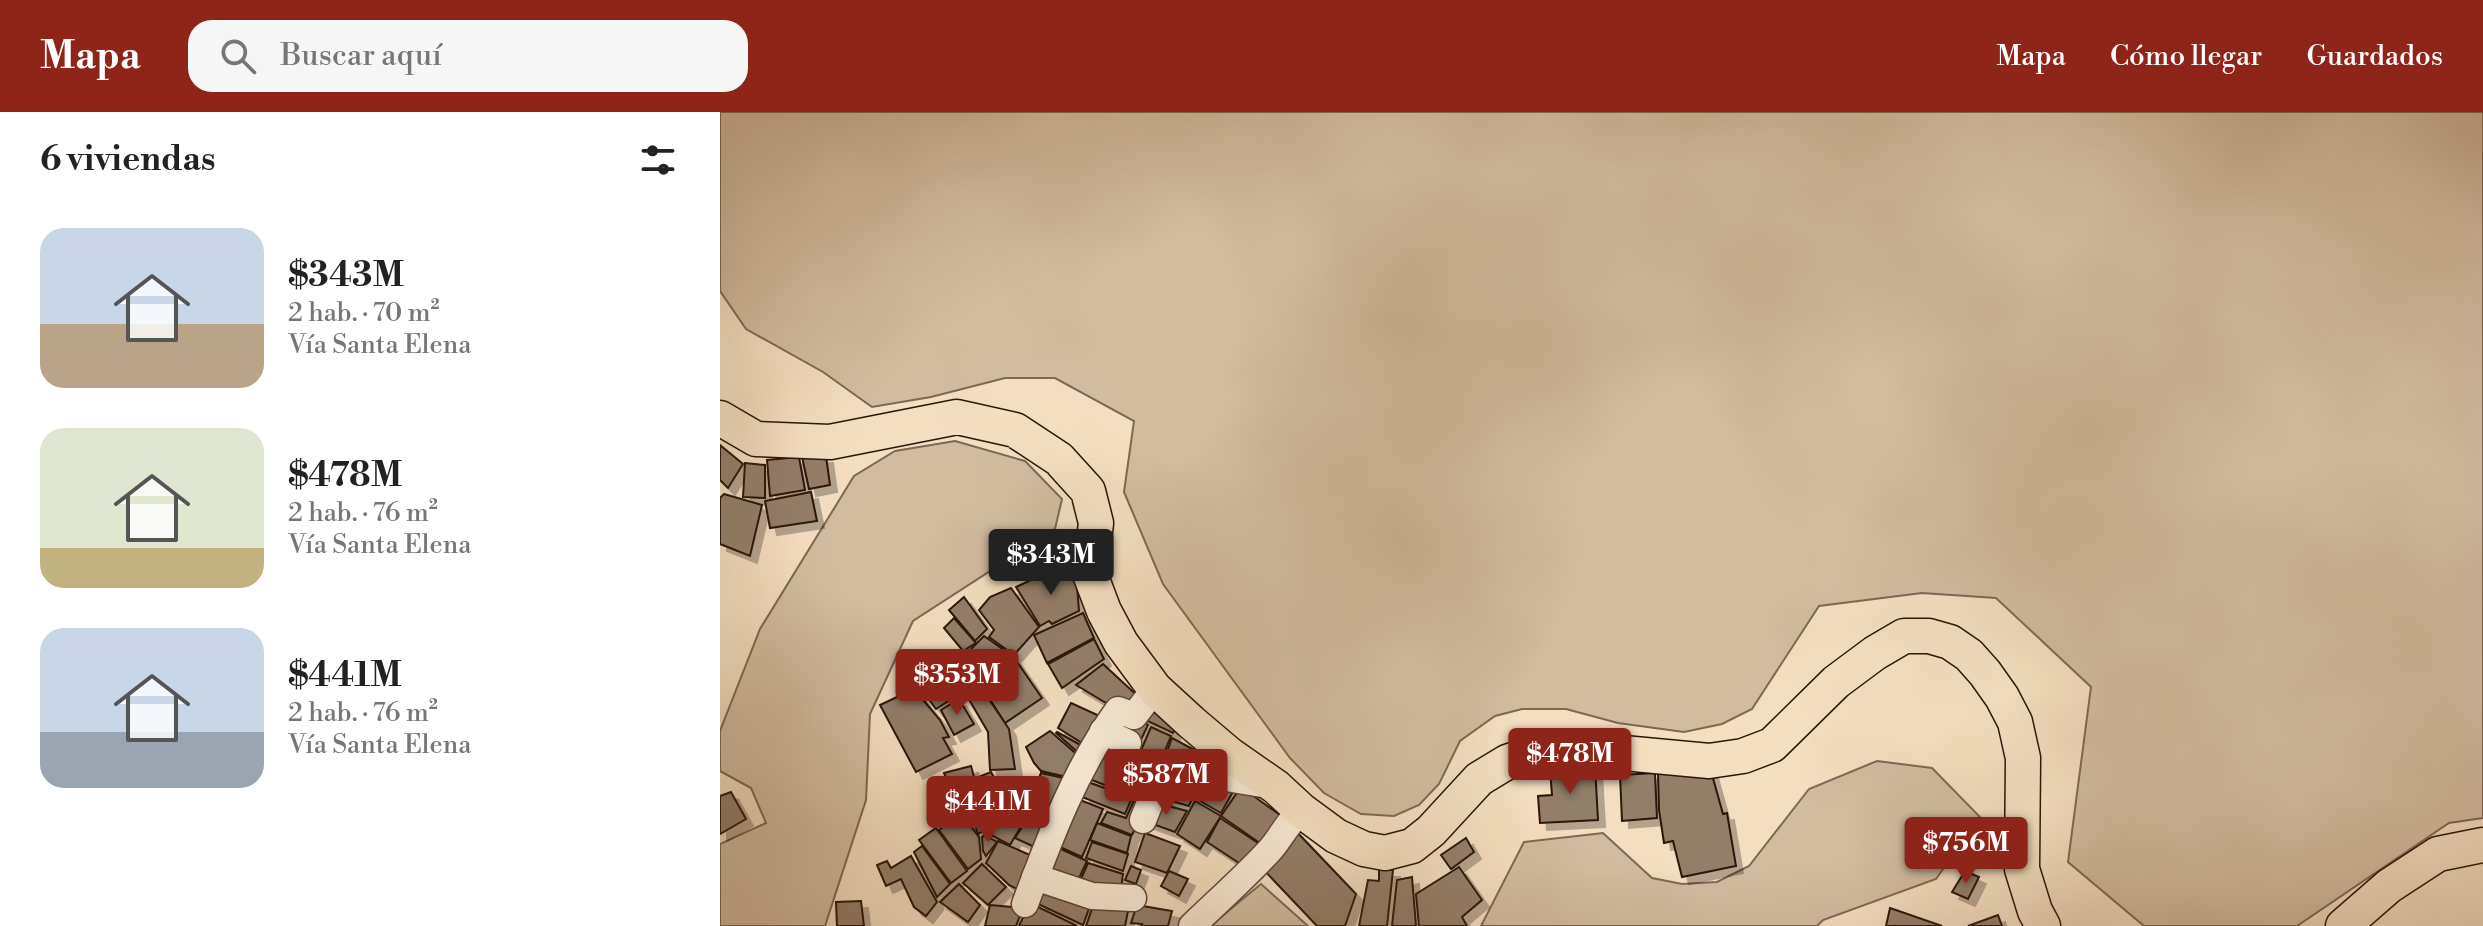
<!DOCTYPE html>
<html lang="es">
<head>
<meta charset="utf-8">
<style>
  body { margin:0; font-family:"Libre Bodoni",serif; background:#f6f6f6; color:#222; height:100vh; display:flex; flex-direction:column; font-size:30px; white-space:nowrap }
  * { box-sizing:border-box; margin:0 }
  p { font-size:26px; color:#767676 }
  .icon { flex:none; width:44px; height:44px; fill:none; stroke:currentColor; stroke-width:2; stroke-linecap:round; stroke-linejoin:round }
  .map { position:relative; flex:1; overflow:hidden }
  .drawer { display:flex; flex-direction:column; background:#fff; width:720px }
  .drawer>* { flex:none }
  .price { position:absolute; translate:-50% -68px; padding:0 18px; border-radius:8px; background:#8f2418; color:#fff; font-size:26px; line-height:52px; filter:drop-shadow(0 2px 4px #0008) }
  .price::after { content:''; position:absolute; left:50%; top:48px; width:24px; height:18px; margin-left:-12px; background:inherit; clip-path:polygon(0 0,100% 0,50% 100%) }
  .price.current { background:#222; color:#fff }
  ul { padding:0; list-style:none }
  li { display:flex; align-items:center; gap:24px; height:200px; padding:0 40px }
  li span { display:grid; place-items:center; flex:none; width:224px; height:160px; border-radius:24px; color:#555 }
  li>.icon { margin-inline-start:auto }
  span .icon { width:96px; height:96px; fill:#fffc; stroke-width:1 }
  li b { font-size:34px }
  h2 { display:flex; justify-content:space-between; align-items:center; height:96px; padding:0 40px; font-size:34px }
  header { display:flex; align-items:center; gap:48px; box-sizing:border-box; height:112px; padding:0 40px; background:#8f2418; color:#fff }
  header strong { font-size:38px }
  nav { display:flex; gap:44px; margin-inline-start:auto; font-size:28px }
  .search { width:560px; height:72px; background:#f6f6f6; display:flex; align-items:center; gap:20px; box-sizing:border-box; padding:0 28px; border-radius:24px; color:#767676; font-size:30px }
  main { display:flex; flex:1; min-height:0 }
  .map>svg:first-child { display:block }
  .green { fill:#d1bca0; stroke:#7e6854; stroke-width:2 }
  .building { fill:#937e67; stroke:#2b1507; stroke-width:2; filter:url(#shadow) }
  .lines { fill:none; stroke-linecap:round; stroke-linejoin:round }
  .minor-casing { stroke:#5d4735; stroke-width:29 }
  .major-casing { stroke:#2b1507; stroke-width:37 }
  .minor { stroke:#f7ead5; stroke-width:26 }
  .major { stroke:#f3debf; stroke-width:34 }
</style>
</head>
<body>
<header>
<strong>Mapa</strong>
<div class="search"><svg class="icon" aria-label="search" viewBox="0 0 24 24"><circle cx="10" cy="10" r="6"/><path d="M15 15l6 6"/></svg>Buscar aquí</div>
<nav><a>Mapa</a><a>Cómo llegar</a><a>Guardados</a></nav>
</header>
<main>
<section class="drawer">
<h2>6 viviendas<svg class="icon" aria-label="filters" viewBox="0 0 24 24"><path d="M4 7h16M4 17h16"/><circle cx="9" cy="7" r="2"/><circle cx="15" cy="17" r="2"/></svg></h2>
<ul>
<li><span style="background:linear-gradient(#c9d6e8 60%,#b9a48a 0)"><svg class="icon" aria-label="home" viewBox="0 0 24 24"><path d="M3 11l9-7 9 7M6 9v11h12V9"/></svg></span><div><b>$343M</b><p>2 hab. · 70 m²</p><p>Vía Santa Elena</p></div></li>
<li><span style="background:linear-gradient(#dfe7d0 75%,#c2b280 0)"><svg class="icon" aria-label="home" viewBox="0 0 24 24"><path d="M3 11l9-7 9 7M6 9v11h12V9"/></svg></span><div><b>$478M</b><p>2 hab. · 76 m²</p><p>Vía Santa Elena</p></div></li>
<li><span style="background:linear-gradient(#c9d6e8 65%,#9aa5b1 0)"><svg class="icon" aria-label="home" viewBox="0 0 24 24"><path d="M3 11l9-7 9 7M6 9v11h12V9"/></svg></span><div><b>$441M</b><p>2 hab. · 76 m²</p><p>Vía Santa Elena</p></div></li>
</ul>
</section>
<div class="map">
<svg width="1763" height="814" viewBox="0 0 1763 814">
  <defs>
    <filter id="shadow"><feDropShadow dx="7" dy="7" stdDeviation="0" flood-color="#0004"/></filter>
  </defs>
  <rect width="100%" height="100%" fill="#f3debf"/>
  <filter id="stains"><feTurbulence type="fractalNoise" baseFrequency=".0025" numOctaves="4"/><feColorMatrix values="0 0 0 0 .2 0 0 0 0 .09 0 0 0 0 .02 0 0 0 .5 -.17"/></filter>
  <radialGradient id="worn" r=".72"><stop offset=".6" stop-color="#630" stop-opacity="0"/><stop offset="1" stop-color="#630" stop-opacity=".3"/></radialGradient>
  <g class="green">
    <polygon points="0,0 1763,0 1763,706 1729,711 1577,814 1424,814 1348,750 1371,575 1276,486 1202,481 1099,494 1032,597 1002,612 964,620 898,611 846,597 802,597 775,604 740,629 719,672 699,693 674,704 641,702 604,681 570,646 443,472 404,380 414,309 335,266 285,266 211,285 152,295 103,260 26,217 0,179"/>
    <polygon points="235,329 305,349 342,387 335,417 193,509 150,602 146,688 105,814 0,814 0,732 46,711 31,676 0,659 0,619 40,517 134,364 175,339"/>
    <polygon points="1157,649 1212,656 1260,705 1216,767 1103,808 1097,814 761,814 804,730 883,721 932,766 962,772 997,770 1029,754 1089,677"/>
    <polygon points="541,772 588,814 490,814"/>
  </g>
  <g class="building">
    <polygon points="0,333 23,352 8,376 0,368"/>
    <polygon points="106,344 110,373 89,377 82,345"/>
    <polygon points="79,345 85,378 50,384 47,348"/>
    <polygon points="25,351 45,353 45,386 23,385"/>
    <polygon points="91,380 97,409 50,416 45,389"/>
    <polygon points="4,382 42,393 30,444 0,432 0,386"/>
    <polygon points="356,461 359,499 332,512 329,509 320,514 296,475 322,463"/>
    <polygon points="291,476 319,515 294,543 269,525 274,518 259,498 270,485"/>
    <polygon points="244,485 267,517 255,529 229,498"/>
    <polygon points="363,501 374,526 327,551 314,523"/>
    <polygon points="234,506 256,531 243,539 224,516"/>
    <polygon points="264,524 291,543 277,557 250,538"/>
    <polygon points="374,527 384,547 342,576 328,552"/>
    <polygon points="247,537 269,556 257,565 238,544"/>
    <polygon points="236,544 255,565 243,576 222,555"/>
    <polygon points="293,544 322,586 285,611 258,569 278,558"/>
    <polygon points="383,552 422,588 396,597 356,573"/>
    <polygon points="220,557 243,580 232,588 213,563"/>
    <polygon points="210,562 230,588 216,597 196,570"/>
    <polygon points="256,568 289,617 295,657 270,658 268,620 244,579"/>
    <polygon points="194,577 220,608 229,625 223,626 232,642 196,660 160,593"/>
    <polygon points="239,587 254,612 234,623 221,598"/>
    <polygon points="431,589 457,610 453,621 417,604"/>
    <polygon points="351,591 384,606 370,636 338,616"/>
    <polygon points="400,597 428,613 418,634 388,619"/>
    <polygon points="431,615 451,624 440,651 419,643"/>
    <polygon points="330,619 361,646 351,666 321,659 314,651 306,635"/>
    <polygon points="337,620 368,637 363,645 336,621"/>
    <polygon points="452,626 493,648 482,667 439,662"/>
    <polygon points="380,627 408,635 405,651 376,640"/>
    <polygon points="411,633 418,636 417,643 438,652 435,661 406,651"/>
    <polygon points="373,640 403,654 392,676 362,664"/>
    <polygon points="406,653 436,664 427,691 397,678"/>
    <polygon points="251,654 268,716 258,722 247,692 238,697 224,661"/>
    <polygon points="875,654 878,708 820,711 818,684 832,683 830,657"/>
    <polygon points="991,659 1003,702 1007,701 1016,754 962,765 953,729 944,731 939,698 938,660"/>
    <polygon points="271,660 292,699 268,710 256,666"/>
    <polygon points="321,661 348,667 334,703 309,691"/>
    <polygon points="935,661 937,706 902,709 900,663"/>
    <polygon points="491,663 514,678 501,701 475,686"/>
    <polygon points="442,668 479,670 469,694 437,685"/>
    <polygon points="368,670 412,686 405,702 362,685"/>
    <polygon points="521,675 567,708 547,736 501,704"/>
    <polygon points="11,680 26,707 0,722 0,684"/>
    <polygon points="350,684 383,697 362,745 329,730"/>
    <polygon points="414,688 426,694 412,723 381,711 387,700 406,706"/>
    <polygon points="475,689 501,704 480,737 457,722"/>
    <polygon points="433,690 467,699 455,720 427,710"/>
    <polygon points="315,695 336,705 323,739 295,726"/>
    <polygon points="300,697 309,701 290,733 267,721"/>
    <polygon points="241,702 259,725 261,747 248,757 219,718"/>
    <polygon points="500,706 541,733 525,755 487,730"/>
    <polygon points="377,711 411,724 407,741 370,728"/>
    <polygon points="216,716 247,759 231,771 199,728"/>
    <polygon points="573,716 636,782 625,814 597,814 541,755"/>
    <polygon points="425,721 460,734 447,761 415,750"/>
    <polygon points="265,723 277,730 266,744 263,739 262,725"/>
    <polygon points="746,726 754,740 731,757 721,743"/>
    <polygon points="278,729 319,747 305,781 289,773 266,751"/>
    <polygon points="372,730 408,742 403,759 366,746"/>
    <polygon points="332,733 367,749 354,777 318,762"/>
    <polygon points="202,734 230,772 217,785 194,740"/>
    <polygon points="191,744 217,790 206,804 194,795 181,767 166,774 157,753 167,749 171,756"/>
    <polygon points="368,751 403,762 400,785 357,776"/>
    <polygon points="262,752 286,775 268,793 243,771"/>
    <polygon points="411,754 421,758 416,772 405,768"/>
    <polygon points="739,755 762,788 742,805 747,814 699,814 696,782"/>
    <polygon points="659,758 673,758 667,814 639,814 648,768 659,769"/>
    <polygon points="449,759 468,767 459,784 441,774"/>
    <polygon points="1245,759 1259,765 1248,787 1232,780"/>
    <polygon points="692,765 696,814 672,814 677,768"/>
    <polygon points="328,770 373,786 363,813 318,792"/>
    <polygon points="239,772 260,793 248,810 220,790"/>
    <polygon points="376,785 410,789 405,814 366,814"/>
    <polygon points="141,789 144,814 117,814 116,790"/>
    <polygon points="310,791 357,814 299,814"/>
    <polygon points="270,793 303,796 296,814 265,814"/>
    <polygon points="417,793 452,799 448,814 421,814 422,812 411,811"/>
    <polygon points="1170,796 1222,814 1166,814"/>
    <polygon points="1278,803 1282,814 1248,814"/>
  </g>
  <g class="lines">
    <g class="minor-casing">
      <g id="minor">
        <polyline points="383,619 408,631"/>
        <polyline points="423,708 440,666 500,665 548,673"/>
        <polyline points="315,765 372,784 413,786"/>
        <path d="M305,792C331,723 355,658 398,598L414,604L435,577"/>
        <path d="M472,814C498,789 525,765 550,738C561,726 568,709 582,699"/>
      </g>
    </g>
    <g class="major-casing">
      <g id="major">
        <polyline points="0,306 36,327 110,330 237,305 295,318 339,347 368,379 376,411 370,462 384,499 401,531 435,577 471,610 510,643 556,675 582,699 616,724 644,737 665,741 692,734 711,719 759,667 787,650 824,637 850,636 989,649 1023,644 1052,633 1116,570 1155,541 1184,524 1209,524 1230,530 1249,543 1265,561 1282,585 1295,610 1303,646 1302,757 1315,799 1323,814"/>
        <polyline points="1623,814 1669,774 1718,742 1763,733"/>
      </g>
    </g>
    <use href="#minor" class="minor"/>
    <use href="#major" class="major"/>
  </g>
  <rect width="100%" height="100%" filter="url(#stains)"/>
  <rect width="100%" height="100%" fill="url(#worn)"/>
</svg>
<b class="price current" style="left:331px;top:485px">$343M</b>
<b class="price" style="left:237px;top:605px">$353M</b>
<b class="price" style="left:850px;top:684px">$478M</b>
<b class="price" style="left:446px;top:705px">$587M</b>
<b class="price" style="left:268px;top:732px">$441M</b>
<b class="price" style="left:1246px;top:773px">$756M</b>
</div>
</main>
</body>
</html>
